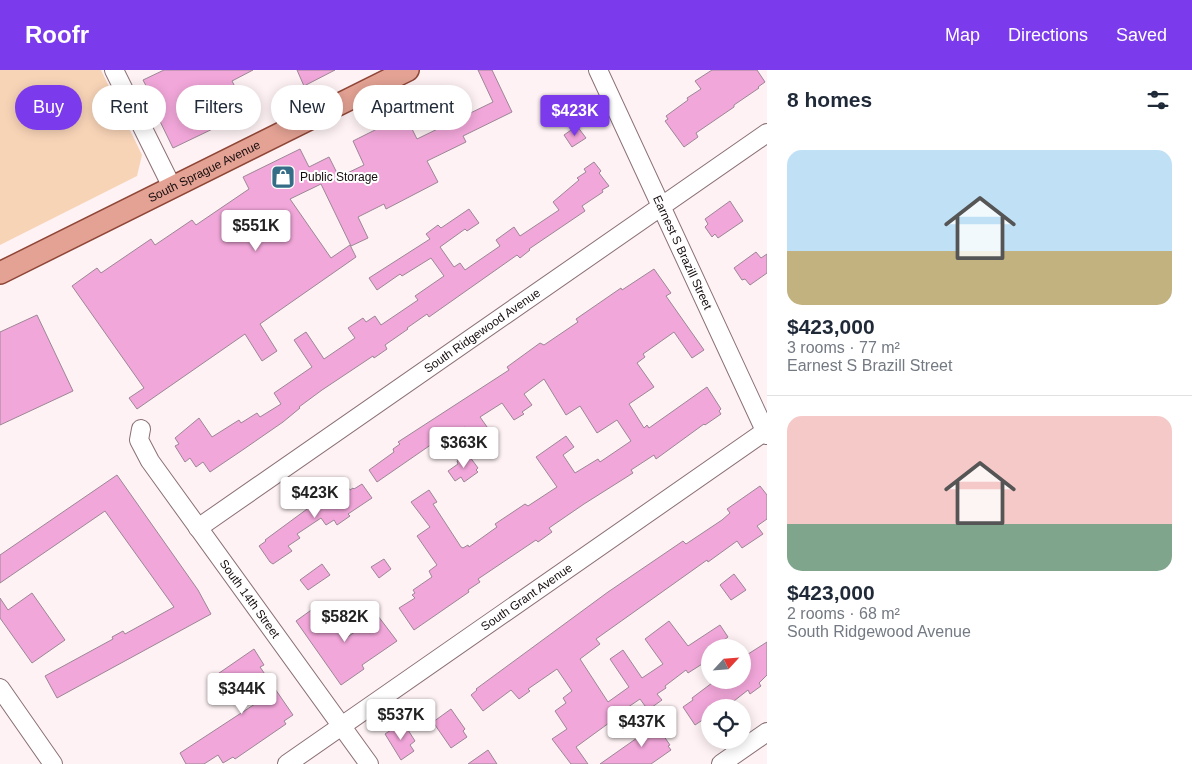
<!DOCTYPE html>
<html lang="en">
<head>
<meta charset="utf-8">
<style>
  body { margin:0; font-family:Helvetica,sans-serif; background:#f6f6f7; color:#1f2937; height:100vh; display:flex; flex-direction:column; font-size:19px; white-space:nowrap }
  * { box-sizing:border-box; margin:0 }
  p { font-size:16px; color:#747a83 }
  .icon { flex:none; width:28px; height:28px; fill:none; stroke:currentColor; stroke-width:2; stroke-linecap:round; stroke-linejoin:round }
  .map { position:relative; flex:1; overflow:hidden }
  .details { display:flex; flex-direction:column; background:#fff; width:425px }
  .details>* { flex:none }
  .hud { position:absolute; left:15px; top:15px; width:475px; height:45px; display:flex; gap:10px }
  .needle { width:32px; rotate:64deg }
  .buttons { position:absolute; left:701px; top:569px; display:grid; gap:10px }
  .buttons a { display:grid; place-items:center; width:50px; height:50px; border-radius:50%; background:#fff; box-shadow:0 2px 12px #0003; font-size:25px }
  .price { position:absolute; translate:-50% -42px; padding:0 11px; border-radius:5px; background:#fff; color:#222; font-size:16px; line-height:32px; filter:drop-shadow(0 1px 2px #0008) }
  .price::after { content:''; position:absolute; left:50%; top:30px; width:15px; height:11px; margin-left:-8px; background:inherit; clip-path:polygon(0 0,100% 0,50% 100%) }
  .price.on { background:#7c3aed; color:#fff }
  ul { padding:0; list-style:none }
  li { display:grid; align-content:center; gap:10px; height:265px; padding:0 20px }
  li+li { border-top:1px solid #e0e1e3 }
  li span { display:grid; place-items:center; height:155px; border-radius:15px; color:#555 }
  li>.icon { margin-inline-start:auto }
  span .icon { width:90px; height:90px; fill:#fffc; stroke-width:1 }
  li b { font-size:21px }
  h2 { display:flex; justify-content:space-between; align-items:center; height:60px; padding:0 20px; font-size:21px }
  .pill { padding:0 18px; border-radius:22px; background:#fff; box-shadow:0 2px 12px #0003; font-size:18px; line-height:45px }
  .pill.on { background:#7c3aed; color:#fff }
  header { display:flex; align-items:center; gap:30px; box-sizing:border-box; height:70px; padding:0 25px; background:#7c3aed; color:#fff }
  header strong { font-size:24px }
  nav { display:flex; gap:28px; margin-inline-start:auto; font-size:18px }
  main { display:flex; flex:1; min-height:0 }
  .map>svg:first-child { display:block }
  .green { fill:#f8d4b7 }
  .building { fill:#f2a7da; stroke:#9c8695 }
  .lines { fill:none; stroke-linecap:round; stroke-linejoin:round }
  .minor-casing { stroke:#8a7075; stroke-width:20 }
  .major-casing { stroke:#8f4637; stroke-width:24 }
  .minor { stroke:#fff; stroke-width:18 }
  .major { stroke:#e3a294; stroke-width:21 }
  .labels { text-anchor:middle; stroke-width:4; stroke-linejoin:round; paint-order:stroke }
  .street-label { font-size:12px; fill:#160d0e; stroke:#fff }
  .poi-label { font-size:12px; fill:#160d0e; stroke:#fff; text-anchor:start }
</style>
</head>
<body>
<header>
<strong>Roofr</strong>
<nav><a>Map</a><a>Directions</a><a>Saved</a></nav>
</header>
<main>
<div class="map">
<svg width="767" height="694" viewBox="0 0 767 694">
  <rect width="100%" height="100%" fill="#fef2f4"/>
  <polygon class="green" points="0,0 101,0 142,85 137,106 0,175"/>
  <g class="building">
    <polygon points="164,0 253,0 232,11 248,42 173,78 153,37 156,35 143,10"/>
    <polygon points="297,0 335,0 304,16"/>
    <polygon points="478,0 492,0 512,42 463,66 466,72 427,91 438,112 386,139 384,134 358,147 368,168 351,176 321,114 290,129 331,188 350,175 356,187 260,254 277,281 262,291 245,264 137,339 129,328 144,318 72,216 97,198 101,203 151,169 155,175 192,150 196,155 249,119 243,107 300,79 309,97 329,87 339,107 364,95 353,71 405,45 417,69 493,32"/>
    <polygon points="712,0 757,0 765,12 758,17 759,18 734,35 734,37 696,63 698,67 684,77 665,51 668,49 666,46 688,30 687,28 701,19 695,11"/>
    <polygon points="577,56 586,68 572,77 564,65"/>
    <polygon points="594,92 601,101 599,103 609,116 602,120 603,122 582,136 585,141 529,179 530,180 520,188 517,185 429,247 427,244 407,258 408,259 385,275 387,279 374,288 373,286 322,320 299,337 300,338 283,352 244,379 210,402 203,392 196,397 190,388 185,392 175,376 179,374 175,368 199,348 212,367 239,350 241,353 257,343 260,347 281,334 274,323 312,297 294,270 306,262 324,289 355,268 348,258 363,248 366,252 375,246 381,255 418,230 415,226 444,206 431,188 402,206 400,204 377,220 369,208 430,169 426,164 438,155 441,158 469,139 479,153 467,161 465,159 440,177 454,197 460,193 465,200 500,176 496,170 514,157 520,166 559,140 553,132 579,110 577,108 586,102 584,99"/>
    <polygon points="730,131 743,151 718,168 715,164 712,167 705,157 708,154 705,149"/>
    <polygon points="756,182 761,188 767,184 767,203 750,215 745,209 742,210 734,198"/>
    <polygon points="654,199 671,223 666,226 704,280 692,288 674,262 643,284 645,287 637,293 654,317 629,334 644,358 647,355 649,358 707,317 721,339 719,341 721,344 705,355 704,354 656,389 654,385 631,400 633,403 584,434 549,458 552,462 538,472 536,470 478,509 480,512 468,520 469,522 414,560 399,538 415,528 412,525 415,523 413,520 432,507 429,501 437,495 417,466 430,457 411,432 429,420 437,432 433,434 461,477 463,478 468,475 469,477 497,457 495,454 525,434 528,436 557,417 536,387 566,366 574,377 563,385 575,403 598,389 600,392 631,371 617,350 597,363 580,336 566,345 544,309 524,324 532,335 522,342 524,344 514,350 502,333 480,347 492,364 477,374 465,357 434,377 432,374 377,412 369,400 394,382 393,379 400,374 398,372 509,300 507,297 540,273 544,275 578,252 576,249 621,218 622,220"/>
    <polygon points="37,245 73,321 0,355 0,262"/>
    <polygon points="467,383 478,398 476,400 478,402 464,412 461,407 455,411 448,401 458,394 457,391"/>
    <polygon points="117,405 198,520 211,544 57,628 45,606 113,569 112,567 123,561 125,564 174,537 105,441 0,513 0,485"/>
    <polygon points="362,414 372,428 348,444 350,446 337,455 334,450 326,455 321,448 297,464 300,468 288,476 292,481 273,494 270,492 259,476 266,471 265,470 318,431 315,427 329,418 335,427 348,417 350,420 353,418 354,419"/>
    <polygon points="760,416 767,425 767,449 757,456 763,464 742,478 737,471 708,492 707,490 596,569 600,574 580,589 608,632 629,617 610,589 623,580 642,608 663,594 645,569 669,551 688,576 720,555 728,567 713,578 710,578 710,589 688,603 686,600 665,616 666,618 657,624 662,630 648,640 640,629 612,648 613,650 576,677 588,694 571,694 552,669 567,659 555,641 566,633 563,628 572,621 557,599 528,619 530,621 519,629 511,620 483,641 471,625 477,620 476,619 608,522 683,471 686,474 722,450 730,443 727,439"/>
    <polygon points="384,489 391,499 379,508 371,497"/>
    <polygon points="322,494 330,505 308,520 300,510"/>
    <polygon points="734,504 746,520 731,530 720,515"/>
    <polygon points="32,523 65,570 32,593 0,548 0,528 8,540"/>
    <polygon points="321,533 346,568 378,546 397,571 362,595 364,599 341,615 296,551"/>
    <polygon points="767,572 767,605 759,613 761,616 750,624 748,620 725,638 710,638 710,645 695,655 683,637 693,630 692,628 716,610 742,610 742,591 747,588 745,586"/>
    <polygon points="254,579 264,595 260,597 293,645 284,651 286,654 235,689 233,687 223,693 218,685 204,694 186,694 180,683 258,632 242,608 218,624 209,610"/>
    <polygon points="451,639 465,659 463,661 467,667 451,678 433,652"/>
    <polygon points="403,652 415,671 410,675 414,681 401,690 385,664"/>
    <polygon points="654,652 670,675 668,676 671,680 651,694 600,694 637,668 635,665"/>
    <polygon points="488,680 497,694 468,694"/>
  </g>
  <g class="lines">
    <g class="minor-casing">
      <g id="minor">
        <polyline points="114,0 172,117"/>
        <path id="s1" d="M598,0L767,365"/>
        <path id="s2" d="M141,359L139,370L150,391L369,694"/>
        <path id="s3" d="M198,458L767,63"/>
        <polyline points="0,618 53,694"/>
        <path id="s4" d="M287,694L767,360"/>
        <polyline points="721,694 767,662"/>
      </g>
    </g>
    <g class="major-casing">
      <g id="major">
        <path id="s5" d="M0,203L408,0"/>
      </g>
    </g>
    <use href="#minor" class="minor"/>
    <use href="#major" class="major"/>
  </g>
  <defs>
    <g id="shop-square" transform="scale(1.25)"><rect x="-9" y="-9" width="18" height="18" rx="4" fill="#356d87" stroke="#fff"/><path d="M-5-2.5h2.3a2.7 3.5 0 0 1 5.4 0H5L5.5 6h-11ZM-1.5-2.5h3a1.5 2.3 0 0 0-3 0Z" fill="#fff"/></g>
  </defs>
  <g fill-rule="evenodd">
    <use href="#shop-square" x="283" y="107"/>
  </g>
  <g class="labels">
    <g class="street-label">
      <text dy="4" stroke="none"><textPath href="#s5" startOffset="228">South Sprague Avenue</textPath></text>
      <text dy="4" stroke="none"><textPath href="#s1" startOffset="201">Earnest S Brazill Street</textPath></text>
      <text dy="4" stroke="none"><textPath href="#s3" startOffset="346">South Ridgewood Avenue</textPath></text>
      <text dy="4" stroke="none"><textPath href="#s4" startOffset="292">South Grant Avenue</textPath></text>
      <text dy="4" stroke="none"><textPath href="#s2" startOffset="205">South 14th Street</textPath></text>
    </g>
    <g class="poi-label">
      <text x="300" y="111">Public Storage</text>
    </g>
  </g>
</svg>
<div class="buttons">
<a><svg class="needle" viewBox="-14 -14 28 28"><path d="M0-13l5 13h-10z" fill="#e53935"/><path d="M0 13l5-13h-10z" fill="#747a83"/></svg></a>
<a><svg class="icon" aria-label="locate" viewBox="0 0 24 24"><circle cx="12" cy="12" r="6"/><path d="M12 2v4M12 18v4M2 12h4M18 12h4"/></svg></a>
</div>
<b class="price on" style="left:575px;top:67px">$423K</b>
<b class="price" style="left:256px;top:182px">$551K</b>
<b class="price" style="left:464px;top:399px">$363K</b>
<b class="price" style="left:315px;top:449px">$423K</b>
<b class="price" style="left:345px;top:573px">$582K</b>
<b class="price" style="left:242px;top:645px">$344K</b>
<b class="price" style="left:401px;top:671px">$537K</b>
<b class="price" style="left:642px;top:678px">$437K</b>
<div class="hud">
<a class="pill on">Buy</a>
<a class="pill">Rent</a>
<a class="pill">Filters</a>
<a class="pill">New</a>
<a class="pill">Apartment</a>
</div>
</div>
<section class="details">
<h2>8 homes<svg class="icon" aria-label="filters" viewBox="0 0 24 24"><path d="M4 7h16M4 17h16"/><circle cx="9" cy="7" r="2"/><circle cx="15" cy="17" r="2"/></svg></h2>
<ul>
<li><span style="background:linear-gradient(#bfe0f5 65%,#c2b280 0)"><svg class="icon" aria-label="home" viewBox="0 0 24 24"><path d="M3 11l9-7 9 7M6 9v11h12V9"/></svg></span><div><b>$423,000</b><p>3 rooms · 77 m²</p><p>Earnest S Brazill Street</p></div></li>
<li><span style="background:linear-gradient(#f6c9c9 70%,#7fa58c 0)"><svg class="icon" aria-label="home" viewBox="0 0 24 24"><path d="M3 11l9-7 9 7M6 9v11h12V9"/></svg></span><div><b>$423,000</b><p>2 rooms · 68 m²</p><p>South Ridgewood Avenue</p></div></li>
</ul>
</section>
</main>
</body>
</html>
